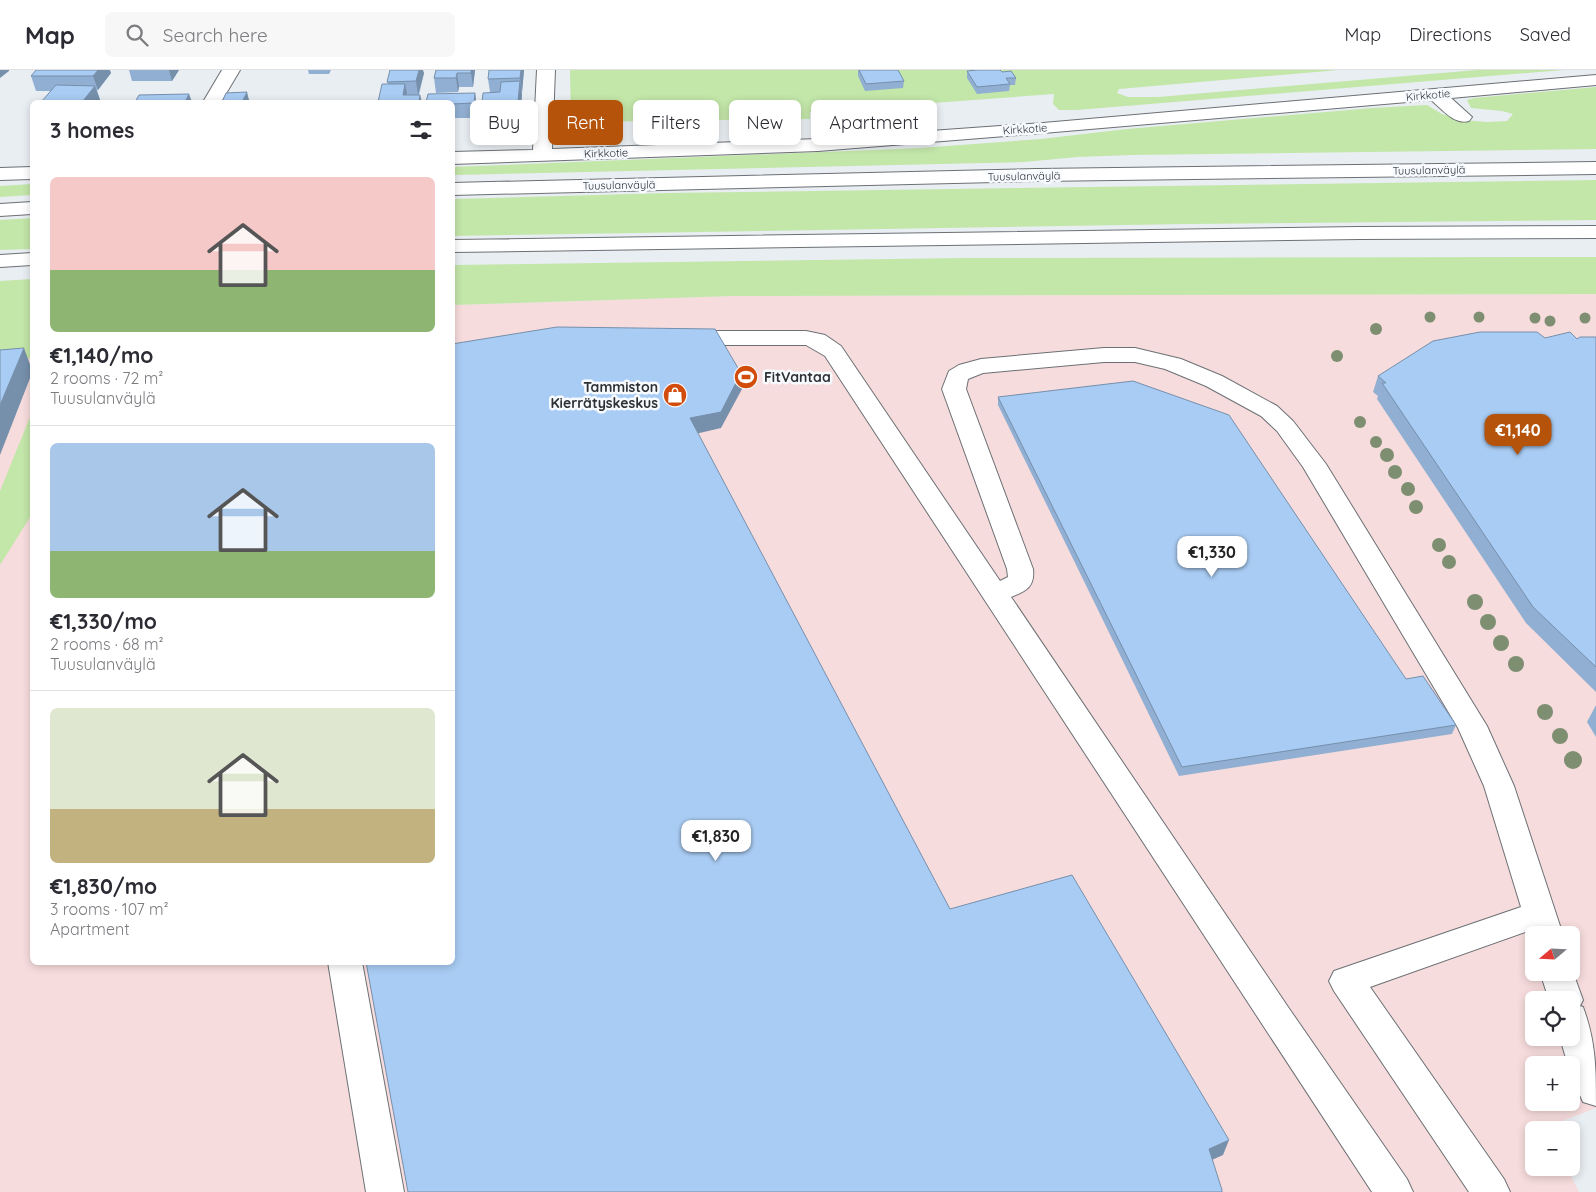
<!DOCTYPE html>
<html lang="en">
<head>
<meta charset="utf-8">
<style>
  body { margin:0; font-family:Quicksand,sans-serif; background:#f7f7f7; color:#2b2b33; height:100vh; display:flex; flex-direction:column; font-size:19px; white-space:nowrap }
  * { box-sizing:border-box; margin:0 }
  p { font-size:16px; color:#7c7c81 }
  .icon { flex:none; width:28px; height:28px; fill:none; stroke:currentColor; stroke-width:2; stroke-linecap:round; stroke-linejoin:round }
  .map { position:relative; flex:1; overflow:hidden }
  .drawer { position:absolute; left:30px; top:30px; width:425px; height:865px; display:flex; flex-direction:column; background:#fff; border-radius:8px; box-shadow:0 2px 8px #0003 }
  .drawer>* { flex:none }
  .hud { position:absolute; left:470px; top:30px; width:475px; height:45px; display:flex; gap:10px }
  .needle { width:32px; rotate:251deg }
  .fabs { position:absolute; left:1525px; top:856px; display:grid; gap:10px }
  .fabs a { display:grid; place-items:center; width:55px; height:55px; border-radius:8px; background:#fff; box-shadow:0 2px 8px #0003; font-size:25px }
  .price { position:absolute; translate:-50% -42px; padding:0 11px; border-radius:10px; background:#fff; color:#222; font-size:16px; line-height:32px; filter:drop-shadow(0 1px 2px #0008) }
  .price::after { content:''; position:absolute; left:50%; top:30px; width:15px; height:11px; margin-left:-8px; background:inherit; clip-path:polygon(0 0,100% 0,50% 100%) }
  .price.selected { background:#b45309; color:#fff }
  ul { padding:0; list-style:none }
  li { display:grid; align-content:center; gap:10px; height:265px; padding:0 20px }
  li+li { border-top:1px solid #e1e1e2 }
  li span { display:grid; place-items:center; height:155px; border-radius:8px; color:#555 }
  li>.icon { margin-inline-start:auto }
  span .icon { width:90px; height:90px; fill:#fffc; stroke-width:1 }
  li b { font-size:21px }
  h2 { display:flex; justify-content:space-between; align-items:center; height:60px; padding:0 20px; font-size:21px }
  .pill { padding:0 18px; border-radius:8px; background:#fff; box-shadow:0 2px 8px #0003; font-size:18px; line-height:45px }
  .pill.selected { background:#b45309; color:#fff }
  header { display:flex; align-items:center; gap:30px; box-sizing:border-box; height:70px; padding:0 25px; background:#fff; border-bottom:1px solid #e1e1e2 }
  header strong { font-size:24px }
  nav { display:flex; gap:28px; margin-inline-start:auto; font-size:18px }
  .search { width:350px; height:45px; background:#f7f7f7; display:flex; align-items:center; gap:12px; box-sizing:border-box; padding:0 18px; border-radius:8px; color:#7c7c81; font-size:19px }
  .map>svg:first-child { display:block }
  .commercial { fill:#f7dcdd; fill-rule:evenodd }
  .green { fill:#c3e6a9 }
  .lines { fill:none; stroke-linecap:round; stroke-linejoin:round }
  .minor-casing { stroke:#6c7074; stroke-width:2 }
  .highway-casing { stroke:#6c7074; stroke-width:2 }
  .minor { fill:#fff; fill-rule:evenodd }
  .highway { fill:#fff; fill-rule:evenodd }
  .tree { fill:#7d8e71 }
  .wall { fill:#91afd2 }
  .shaded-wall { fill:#768fab }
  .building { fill:#a9ccf4; stroke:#768fab }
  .labels { text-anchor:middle; stroke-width:5; stroke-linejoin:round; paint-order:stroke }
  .far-street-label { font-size:11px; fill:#2f3133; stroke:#f7fbff }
  .poi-label { font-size:14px; font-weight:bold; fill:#2f3133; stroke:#f7fbff; text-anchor:start }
</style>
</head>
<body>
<header>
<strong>Map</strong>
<div class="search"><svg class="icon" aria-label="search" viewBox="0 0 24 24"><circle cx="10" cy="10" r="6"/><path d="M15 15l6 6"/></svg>Search here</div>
<nav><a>Map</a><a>Directions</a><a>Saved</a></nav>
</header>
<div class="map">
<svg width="1596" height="1122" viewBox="0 0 1596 1122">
  <rect width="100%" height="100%" fill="#e9eef3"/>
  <path class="commercial" d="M1596,224V1038L1547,1057L1548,1060H1534V1098H1567L1579,1122H0V253L32,251V892H452L453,235L734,226ZM1534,865H1571V902H1534ZM1534,930H1571V968H1534ZM1534,995H1571V1032H1534Z"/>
  <g class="green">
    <polygon points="570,0 1339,0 1119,19 1117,23 1128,27 1158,27 1477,0 1564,0 1077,40 1059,40 1053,34 1054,24 810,42 810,49 571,52"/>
    <polygon points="1596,17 1596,79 1132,85 1077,87 1024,92 453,105 452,97 920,78 1041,69 1127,59 1372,38 1427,35 1442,44 1463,50 1487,52 1507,51 1513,44 1502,41 1471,38 1467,30 1474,28"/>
    <polygon points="1596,110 1596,150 1187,154 452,166 453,129 667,123"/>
    <polygon points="32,114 32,125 0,127 0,116"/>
    <polygon points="32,148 32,179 0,180 0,150"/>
    <polygon points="1596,187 1596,224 734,226 452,235 453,195 964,188"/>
    <polygon points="32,209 32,288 0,291 0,211"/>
    <polygon points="32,342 32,444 0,495 0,421"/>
  </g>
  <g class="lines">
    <g class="minor-casing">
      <g id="minor">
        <polygon points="222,0 240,0 221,32 203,32"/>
        <path d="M537,0H555L552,79L818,69L1043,53L1596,5V15L1451,28L1472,47L1469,51C1454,55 1442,39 1431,30L1043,63L818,81L452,94V82L533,80Z"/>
        <polygon points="32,97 32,109 0,110 0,98"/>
        <path d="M684,261H806L825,265L841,276L1000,511L1008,507L1007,499L942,319L949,301L959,295L981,289L1104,278H1135L1181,289L1222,306L1277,336L1293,351L1326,394L1487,656L1514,716L1563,865H1534V874L1528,861L1370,917L1504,1109L1510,1122H1469L1334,921L1329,911L1334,901L1521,837L1484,716L1458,658L1303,397L1277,361L1261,346L1206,316L1165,299L1135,292H1104L983,303L968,309L966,319L1033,499C1035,517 1026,521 1011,527L1288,937L1407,1109L1413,1122H1372L825,286L806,275H684L676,273L673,268L676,263Z"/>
        <polygon points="328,892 362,892 404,1122 366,1122"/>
        <path d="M1571,897L1583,930L1580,936L1583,937C1596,972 1596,999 1596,1036L1583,1032L1571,1005V995H1568L1560,968H1571V930H1549L1540,902H1571Z"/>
      </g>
    </g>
    <g class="highway-casing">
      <g id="highway">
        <polygon points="1596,92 1596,104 1037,111 452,125 452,113 1037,99"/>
        <polygon points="32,132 32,144 0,146 0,134"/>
        <polygon points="1596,156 1596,168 1359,169 452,182 452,170 1359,157"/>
        <polygon points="32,183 32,195 0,197 0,185"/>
      </g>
    </g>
    <use href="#minor" class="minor"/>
    <use href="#highway" class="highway"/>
  </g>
  <g class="tree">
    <circle cx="1430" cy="247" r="5.5"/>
    <circle cx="1479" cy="247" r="5.5"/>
    <circle cx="1535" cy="248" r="5.5"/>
    <circle cx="1585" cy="248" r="5.5"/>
    <circle cx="1550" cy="251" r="5.5"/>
    <circle cx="1376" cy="259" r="6"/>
    <circle cx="1337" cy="286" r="6"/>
    <circle cx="1360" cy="352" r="6"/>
    <circle cx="1376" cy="372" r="6"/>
    <circle cx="1387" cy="385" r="7"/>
    <circle cx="1395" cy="402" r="7"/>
    <circle cx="1408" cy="419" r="7"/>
    <circle cx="1416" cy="437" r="7"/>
    <circle cx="1439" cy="475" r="7"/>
    <circle cx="1449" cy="492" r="7"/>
    <circle cx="1475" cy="532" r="8"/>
    <circle cx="1488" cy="552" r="8"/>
    <circle cx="1501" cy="573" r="8"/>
    <circle cx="1516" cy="594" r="8"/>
    <circle cx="1545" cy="642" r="8"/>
    <circle cx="1560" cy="666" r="8"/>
    <circle cx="1573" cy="690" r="9"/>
  </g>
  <g class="wall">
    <polygon points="129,0 179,0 172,11 132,11"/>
    <polygon points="308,0 331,0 329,4 309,4"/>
    <polygon points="436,0 475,0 473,17 459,17 458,22 436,23 434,8"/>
    <polygon points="524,0 520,45 484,47 482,32 490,22 488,9"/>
    <polygon points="858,0 898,0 904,11 903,18 865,21 858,6"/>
    <polygon points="967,1 1002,2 1016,8 1015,15 1010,15 1009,21 977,24 967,8"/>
    <polygon points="111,3 98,20 97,20 100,30 51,21 36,21 31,6"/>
    <polygon points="424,3 419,25 422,32 388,14 387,12"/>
    <polygon points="475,23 477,37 476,48 452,48 452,32"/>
    <polygon points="1596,267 1596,622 1526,553 1377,329 1378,326 1373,322 1378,306 1545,268 1577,269"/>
    <polygon points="998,327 1406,609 1456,655 1452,664 1179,706 998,335"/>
    <polygon points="1596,635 1596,667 1587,652"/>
  </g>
  <g class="shaded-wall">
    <polygon points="0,0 9,0 9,1 0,8"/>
    <polygon points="98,0 110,0 111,3 98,20 93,6"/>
    <polygon points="169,0 179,0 172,11"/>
    <polygon points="419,0 423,0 424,3 418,25 416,11"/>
    <polygon points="471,0 475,0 473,17 471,3"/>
    <polygon points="521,0 524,0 522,22 520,8"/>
    <polygon points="457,3 459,17 458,22 456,8"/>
    <polygon points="520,11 522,25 520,45 518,31"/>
    <polygon points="405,14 408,28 403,25"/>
    <polygon points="95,16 100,30 98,32 82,32"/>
    <polygon points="247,22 249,30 248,32 242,32"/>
    <polygon points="475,23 477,37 476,48 474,33"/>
    <polygon points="189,24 192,32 185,32"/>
    <polygon points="420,25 422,32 419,32"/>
    <polygon points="24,278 32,300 32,303 0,385 0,335"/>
    <polygon points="741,303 742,319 721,358 691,365 690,348"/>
    <polygon points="1229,1070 1223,1085 1203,1094 1209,1079"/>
  </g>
  <g class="building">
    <polygon points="36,0 98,0 93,6 31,6"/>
    <polygon points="390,0 419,0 416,11 387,12"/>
    <polygon points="436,0 471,0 471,3 457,3 456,8 434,8"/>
    <polygon points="489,0 521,0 520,8 488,9"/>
    <polygon points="859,0 898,0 904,11 866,14"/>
    <polygon points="978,0 1000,0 1002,2 1011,1 1016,8 1006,8 1010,14 977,17 967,1"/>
    <polygon points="520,11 518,31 482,32 483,23 500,22 501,12"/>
    <polygon points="382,14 405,14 403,25 420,25 419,32 378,32"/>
    <polygon points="56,15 95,16 82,32 41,32"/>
    <polygon points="247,22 242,32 222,32 226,23"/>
    <polygon points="475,23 474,33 452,34 452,32 426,32 428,24"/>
    <polygon points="189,24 185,32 135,32 139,25"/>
    <polygon points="557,257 715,259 741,303 721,342 690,348 950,839 1072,805 1229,1070 1209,1079 1222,1120 1222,1122 408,1122 366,892 452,892 452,274"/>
    <polygon points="1480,262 1537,262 1545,268 1570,262 1577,269 1580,267 1596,267 1596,597 1533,537 1382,313 1386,313 1378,306 1433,271"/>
    <polygon points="24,278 0,335 0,280"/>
    <polygon points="1133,311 1229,345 1406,609 1423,606 1456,655 1182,697 998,327"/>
  </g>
  <defs>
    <g id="stadium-disc" transform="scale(1.25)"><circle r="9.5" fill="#d24d0b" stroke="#f7fbff"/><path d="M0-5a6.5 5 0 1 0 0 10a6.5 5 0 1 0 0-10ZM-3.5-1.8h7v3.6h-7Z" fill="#fff"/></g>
    <g id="shop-disc" transform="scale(1.25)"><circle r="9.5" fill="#d24d0b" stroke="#f7fbff"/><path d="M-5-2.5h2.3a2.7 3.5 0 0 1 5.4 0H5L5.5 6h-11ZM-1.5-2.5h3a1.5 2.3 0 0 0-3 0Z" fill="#fff"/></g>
  </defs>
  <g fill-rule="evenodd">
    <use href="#stadium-disc" x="746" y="307"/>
    <use href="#shop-disc" x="675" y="325"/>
  </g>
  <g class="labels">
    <g class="far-street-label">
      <text transform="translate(1428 25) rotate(-5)" y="4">Kirkkotie</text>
      <text transform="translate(1025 59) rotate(-4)" y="4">Kirkkotie</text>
      <text transform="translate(606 83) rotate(-2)" y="4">Kirkkotie</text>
      <text transform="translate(1429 100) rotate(-1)" y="4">Tuusulanväylä</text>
      <text transform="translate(1024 106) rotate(-1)" y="4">Tuusulanväylä</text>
      <text transform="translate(619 115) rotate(-1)" y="4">Tuusulanväylä</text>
    </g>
    <g class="poi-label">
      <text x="764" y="312">FitVantaa</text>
      <text x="658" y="322" text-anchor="end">Tammiston<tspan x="658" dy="16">Kierrätyskeskus</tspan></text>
    </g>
  </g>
</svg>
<div class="fabs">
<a><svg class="needle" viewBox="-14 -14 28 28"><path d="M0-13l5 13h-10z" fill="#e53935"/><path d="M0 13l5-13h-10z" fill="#7c7c81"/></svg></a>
<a><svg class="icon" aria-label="locate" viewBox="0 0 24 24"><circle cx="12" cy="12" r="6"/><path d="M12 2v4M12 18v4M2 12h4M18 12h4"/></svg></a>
<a>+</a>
<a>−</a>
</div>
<b class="price selected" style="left:1518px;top:386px">€1,140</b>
<b class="price" style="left:1212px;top:508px">€1,330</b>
<b class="price" style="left:716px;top:792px">€1,830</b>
<div class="hud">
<a class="pill">Buy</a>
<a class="pill selected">Rent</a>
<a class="pill">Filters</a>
<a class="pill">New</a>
<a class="pill">Apartment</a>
</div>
<section class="drawer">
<h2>3 homes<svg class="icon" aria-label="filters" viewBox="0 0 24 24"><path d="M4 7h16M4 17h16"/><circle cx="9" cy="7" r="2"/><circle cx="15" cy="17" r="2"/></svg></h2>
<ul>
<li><span style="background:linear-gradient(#f6c9c9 60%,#8fb573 0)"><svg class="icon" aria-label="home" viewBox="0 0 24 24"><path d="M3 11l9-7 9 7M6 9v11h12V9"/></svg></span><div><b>€1,140/mo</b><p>2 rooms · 72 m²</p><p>Tuusulanväylä</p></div></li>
<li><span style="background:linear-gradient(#a9c7e8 70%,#8fb573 0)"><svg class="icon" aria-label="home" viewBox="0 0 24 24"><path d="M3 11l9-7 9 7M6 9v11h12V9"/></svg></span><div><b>€1,330/mo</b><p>2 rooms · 68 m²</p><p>Tuusulanväylä</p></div></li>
<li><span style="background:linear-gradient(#dfe7d0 65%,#c2b280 0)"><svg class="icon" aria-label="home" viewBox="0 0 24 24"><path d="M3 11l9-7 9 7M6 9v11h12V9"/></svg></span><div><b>€1,830/mo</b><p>3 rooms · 107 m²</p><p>Apartment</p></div></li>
</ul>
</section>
</div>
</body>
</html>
